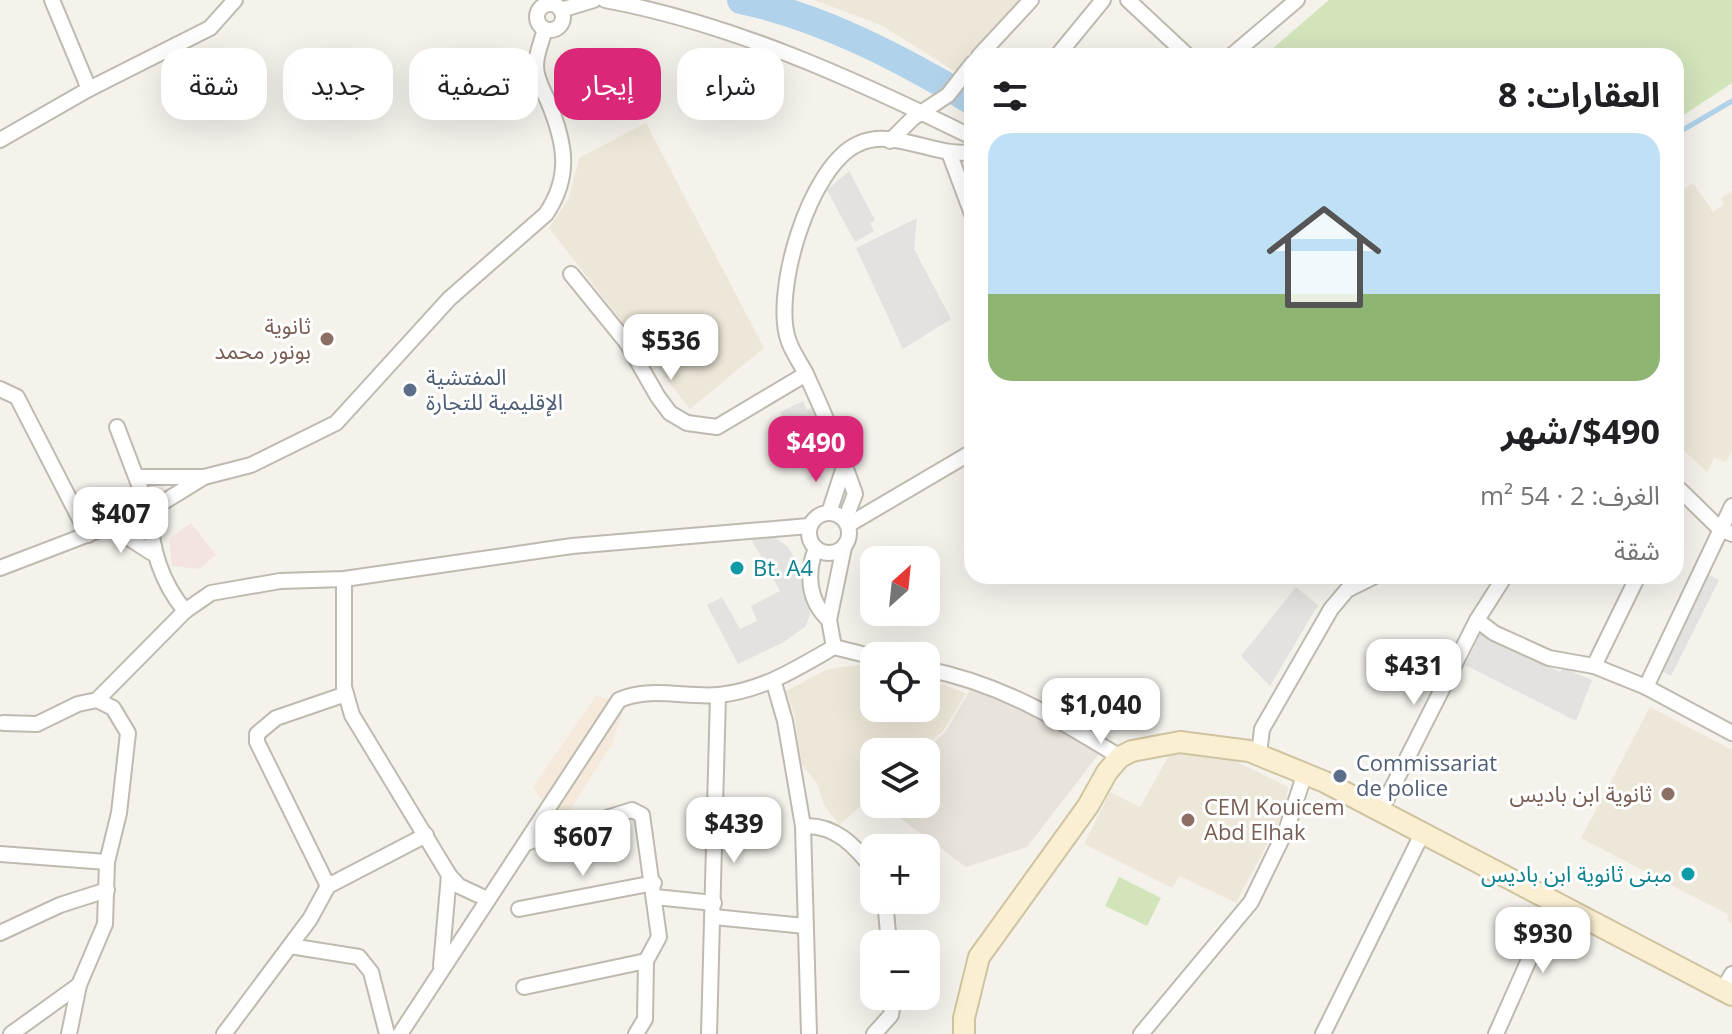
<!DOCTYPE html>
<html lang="ar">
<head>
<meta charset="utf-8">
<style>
  body { margin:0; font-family:"Open Sans","Noto Sans Arabic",sans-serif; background:#f2f2f2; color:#202124; direction:rtl; height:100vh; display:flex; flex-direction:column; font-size:30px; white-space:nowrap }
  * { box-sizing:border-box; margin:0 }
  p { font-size:26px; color:#757577 }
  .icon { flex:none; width:44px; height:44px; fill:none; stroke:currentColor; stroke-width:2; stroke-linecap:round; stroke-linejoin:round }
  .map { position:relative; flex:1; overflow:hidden; direction:ltr }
  .panel { position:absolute; left:964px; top:48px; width:720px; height:536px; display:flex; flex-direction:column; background:#fff; border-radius:24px; box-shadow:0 8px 32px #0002; direction:rtl }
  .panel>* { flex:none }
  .banner { position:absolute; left:24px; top:48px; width:760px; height:72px; direction:rtl; display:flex; gap:16px }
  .needle { width:52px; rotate:27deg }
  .buttons { position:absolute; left:860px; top:546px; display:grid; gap:16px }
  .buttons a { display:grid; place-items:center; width:80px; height:80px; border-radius:16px; background:#fff; box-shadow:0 8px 32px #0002; font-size:40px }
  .price { position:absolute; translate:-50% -68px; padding:0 18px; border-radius:16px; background:#fff; color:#222; font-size:26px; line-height:52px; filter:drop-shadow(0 2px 4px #0008) }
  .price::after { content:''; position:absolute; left:50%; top:48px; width:24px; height:18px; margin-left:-12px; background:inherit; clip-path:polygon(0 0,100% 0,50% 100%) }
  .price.on { background:#db2777; color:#fff }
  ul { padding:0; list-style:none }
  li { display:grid; align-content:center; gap:16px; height:424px; padding:0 24px }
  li+li { border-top:2px solid #e0e0e0 }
  li span { display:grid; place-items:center; height:248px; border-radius:24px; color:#555 }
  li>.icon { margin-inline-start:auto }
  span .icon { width:144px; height:144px; fill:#fffc; stroke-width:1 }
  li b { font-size:34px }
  h2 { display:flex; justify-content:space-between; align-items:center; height:96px; padding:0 24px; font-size:34px }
  .chip { padding:0 28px; border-radius:24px; background:#fff; box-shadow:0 8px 32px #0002; font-size:28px; line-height:72px }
  .chip.on { background:#db2777; color:#fff }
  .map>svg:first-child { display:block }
  .residential { fill:#e8e4db }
  .commercial { fill:#f4e9da }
  .education { fill:#ece7d8 }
  .medical { fill:#f3e4e2 }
  .green { fill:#d1e4ba }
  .parking { fill:#e4e2e0 }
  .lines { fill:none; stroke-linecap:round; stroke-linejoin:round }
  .stream { stroke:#b0d2ea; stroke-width:5 }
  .river { stroke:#b0d2ea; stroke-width:28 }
  .minor-casing { stroke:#bfbab0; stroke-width:18 }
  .secondary-casing { stroke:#cfc4a1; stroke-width:24 }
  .minor { stroke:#fff; stroke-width:14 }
  .secondary { stroke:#faf0d1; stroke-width:20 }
  .education-dot { fill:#8d6e63; stroke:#fff; stroke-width:3 }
  .service-dot { fill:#5c6f8a; stroke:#fff; stroke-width:3 }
  .culture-dot { fill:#0f9aa8; stroke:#fff; stroke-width:3 }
  .labels { text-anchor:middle; stroke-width:6; stroke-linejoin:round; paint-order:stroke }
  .education-label { font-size:22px; fill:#785e54; stroke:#fff; text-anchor:end }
  .service-label { font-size:22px; fill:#4e5e75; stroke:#fff; text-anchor:start }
  .culture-label { font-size:22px; fill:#0d838f; stroke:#fff; text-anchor:start }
</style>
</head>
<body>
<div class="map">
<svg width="1732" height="1034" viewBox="0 0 1732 1034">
  <rect width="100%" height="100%" fill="#f5f2ec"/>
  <polygon class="residential" points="974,683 1094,746 1098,755 1027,847 966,867 881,804 926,804 924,752 946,731"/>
  <polygon class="commercial" points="596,696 618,702 622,714 612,744 559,827 533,787"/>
  <g class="education">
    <polygon points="814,0 1027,0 959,74 883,26"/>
    <polygon points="646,123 764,348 690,409 549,228 569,198 579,158"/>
    <polygon points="1693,183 1713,212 1724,204 1721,198 1732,191 1732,451 1726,462 1714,458 1707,472 1676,443 1676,194"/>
    <polygon points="858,665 874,667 874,708 926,708 926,679 966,693 943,731 920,752 874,752 874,794 839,825 824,805 817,783 800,762 795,717 786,691 828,669"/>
    <polygon points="1650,707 1732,750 1732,923 1727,920 1729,915 1581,838"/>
    <polygon points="1174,746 1221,754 1288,787 1285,810 1236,903 1180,876 1172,888 1084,844 1110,792 1140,807"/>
  </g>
  <polygon class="medical" points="191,523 216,555 199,569 172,566 169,539"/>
  <g class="green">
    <polygon points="1329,0 1732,0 1732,83 1676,120 1676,56 1264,56"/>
    <polygon points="1119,877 1161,898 1147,926 1105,906"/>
  </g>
  <g class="parking">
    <polygon points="849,171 875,220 870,223 874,231 855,242 827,190"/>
    <polygon points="917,218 914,249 951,319 903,349 856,248"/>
    <polygon points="803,401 807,410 814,407 827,435 798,449 780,412"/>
    <polygon points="770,534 788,547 804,573 810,614 806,626 784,642 738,664 707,605 722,597 740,629 757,621 751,606 780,591 749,535"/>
    <polygon points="1704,572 1719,580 1671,676 1658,669"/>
    <polygon points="1296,587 1318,605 1270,686 1241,656"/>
    <polygon points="1481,632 1560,672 1564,668 1592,680 1576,721 1465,665"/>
  </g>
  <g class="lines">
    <polyline class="stream" points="1676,134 1732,101"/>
    <path class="river" d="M741,0C822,17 902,59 972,101"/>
    <g class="minor-casing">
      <g id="minor">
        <polyline points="52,0 89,89"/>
        <path d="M605,0C734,24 856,80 972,137"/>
        <polyline points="1128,0 1188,56"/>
        <circle cx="550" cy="17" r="13"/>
        <polyline points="561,10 594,0"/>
        <polyline points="979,56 1031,0"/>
        <polyline points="1057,56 1103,0"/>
        <polyline points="1231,56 1297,0"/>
        <polyline points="0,140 89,89 210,28 235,0"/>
        <polyline points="890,141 913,118 948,95 972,64"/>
        <polyline points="950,155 972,214"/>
        <polyline points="571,274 627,343 658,397 670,413 687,423 717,427 806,374"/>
        <polyline points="0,389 17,397 88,535"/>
        <path d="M137,477H204L251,465L336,423L449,299L546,214C572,176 565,142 548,101C543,90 536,79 536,66C536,53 542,41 545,29"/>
        <path d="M204,477L149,511C152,550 160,580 185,611L211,593L280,581L344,579L572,546L809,526"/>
        <polyline points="1676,486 1720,529 1732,534"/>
        <circle cx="829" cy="533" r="20"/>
        <polyline points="829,513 845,464"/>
        <path d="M845,520L855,494C841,453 824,413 806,374C801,364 793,353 789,342C771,295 809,166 858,144C894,127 935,158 972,152"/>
        <polyline points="848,525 972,452"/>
        <polyline points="110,526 152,553"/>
        <path d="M816,548C806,573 808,601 829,620"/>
        <polyline points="0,568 149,511 117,427"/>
        <polyline points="344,579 344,687 352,715 449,875 459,886 487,899"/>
        <polyline points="1477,620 1494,633 1549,658 1594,666 1646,687 1732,733"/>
        <polyline points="834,647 829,620 844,547"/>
        <polyline points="1594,666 1638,576"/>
        <path d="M926,669C999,683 1057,718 1120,757"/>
        <polyline points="774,683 785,721 803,826 809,1034"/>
        <polyline points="1646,687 1732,506"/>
        <polyline points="3,723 37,724 78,704 97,700 185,611"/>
        <polyline points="1259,754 1262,729 1331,609 1347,590 1375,576"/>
        <polyline points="1381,810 1477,620 1505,576"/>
        <path d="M803,826C835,824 855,846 874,870"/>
        <polyline points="526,843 632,810 642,815 659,937 646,961 645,1019 636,1034"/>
        <polyline points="0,854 107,862"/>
        <polyline points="328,886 257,742 257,734 276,718 346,694"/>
        <polyline points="655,897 714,903"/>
        <polyline points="885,900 889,944"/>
        <polyline points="519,909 654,883"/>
        <polyline points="714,917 805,926"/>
        <polyline points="0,933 60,905 107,890"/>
        <polyline points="290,946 359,957 371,972 387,1034"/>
        <polyline points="441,966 449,875"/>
        <polyline points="524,987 646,961"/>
        <polyline points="1723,990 1732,974"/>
        <polyline points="11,1034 79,985"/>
        <polyline points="69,1034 79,985 105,924 107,862 119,813 128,733 113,708 97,700"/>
        <polyline points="224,1034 310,919 328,886 426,835"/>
        <path d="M400,1034L619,700C650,686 686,698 719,695C763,690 796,669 834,647L874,657"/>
        <polyline points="709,1034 718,695"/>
        <polyline points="874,1034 891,1015 894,996"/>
        <polyline points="1141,1034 1251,902 1287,828 1305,773"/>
        <polyline points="1323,1034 1422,834"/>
        <polyline points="1496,1034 1555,901"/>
      </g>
    </g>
    <g class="secondary-casing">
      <polyline id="secondary" points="964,1034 964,1018 979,957 1088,806 1107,772 1120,757 1132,751 1180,742 1249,751 1325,782 1732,995"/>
    </g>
    <use href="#minor" class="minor"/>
    <use href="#secondary" class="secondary"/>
  </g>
  <g class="education-dot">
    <circle cx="327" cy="339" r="8"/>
    <circle cx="1668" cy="794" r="8"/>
    <circle cx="1188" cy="820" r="8"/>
  </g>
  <g class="service-dot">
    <circle cx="410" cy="390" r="8"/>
    <circle cx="1340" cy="776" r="8"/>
  </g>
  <g class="culture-dot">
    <circle cx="737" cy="568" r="8"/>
    <circle cx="1688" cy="874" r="8"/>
  </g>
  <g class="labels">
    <g class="education-label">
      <text x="311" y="334">ثانوية<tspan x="311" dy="25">بونور محمد</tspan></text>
      <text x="1652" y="802">ثانوية ابن باديس</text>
      <text x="1204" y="815" text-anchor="start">CEM Kouicem<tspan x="1204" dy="25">Abd Elhak</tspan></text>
    </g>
    <g class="service-label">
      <text x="426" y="385">المفتشية<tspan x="426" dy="25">الإقليمية للتجارة</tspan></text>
      <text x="1356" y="771">Commissariat<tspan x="1356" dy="25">de police</tspan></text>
    </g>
    <g class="culture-label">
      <text x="753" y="576">Bt. A4</text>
      <text x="1672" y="882" text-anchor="end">مبنى ثانوية ابن باديس</text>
    </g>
  </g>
</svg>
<div class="buttons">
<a><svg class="needle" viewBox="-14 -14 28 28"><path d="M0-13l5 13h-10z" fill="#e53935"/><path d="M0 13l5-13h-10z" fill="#757577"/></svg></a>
<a><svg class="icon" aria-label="locate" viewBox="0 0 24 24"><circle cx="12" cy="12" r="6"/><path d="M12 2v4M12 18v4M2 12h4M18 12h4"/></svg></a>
<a><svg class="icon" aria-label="layers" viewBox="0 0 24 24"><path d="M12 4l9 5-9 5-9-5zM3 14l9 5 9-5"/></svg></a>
<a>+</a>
<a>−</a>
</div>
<b class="price" style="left:671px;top:382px">$536</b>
<b class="price on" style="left:816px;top:484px">$490</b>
<b class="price" style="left:121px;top:555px">$407</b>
<b class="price" style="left:1414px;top:707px">$431</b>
<b class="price" style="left:1101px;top:746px">$1,040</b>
<b class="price" style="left:734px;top:865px">$439</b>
<b class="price" style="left:583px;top:878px">$607</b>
<b class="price" style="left:1543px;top:975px">$930</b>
<div class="banner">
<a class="chip">شراء</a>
<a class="chip on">إيجار</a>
<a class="chip">تصفية</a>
<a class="chip">جديد</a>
<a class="chip">شقة</a>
</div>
<section class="panel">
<h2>العقارات: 8<svg class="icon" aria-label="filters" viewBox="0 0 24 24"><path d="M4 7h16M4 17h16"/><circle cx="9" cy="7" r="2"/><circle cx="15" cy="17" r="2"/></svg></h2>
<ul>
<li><span style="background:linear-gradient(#bfe0f5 65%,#8fb573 0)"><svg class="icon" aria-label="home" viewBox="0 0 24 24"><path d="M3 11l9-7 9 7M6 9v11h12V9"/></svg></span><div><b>$490/شهر</b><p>الغرف: 2 · 54 m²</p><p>شقة</p></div></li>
</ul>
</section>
</div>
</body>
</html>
